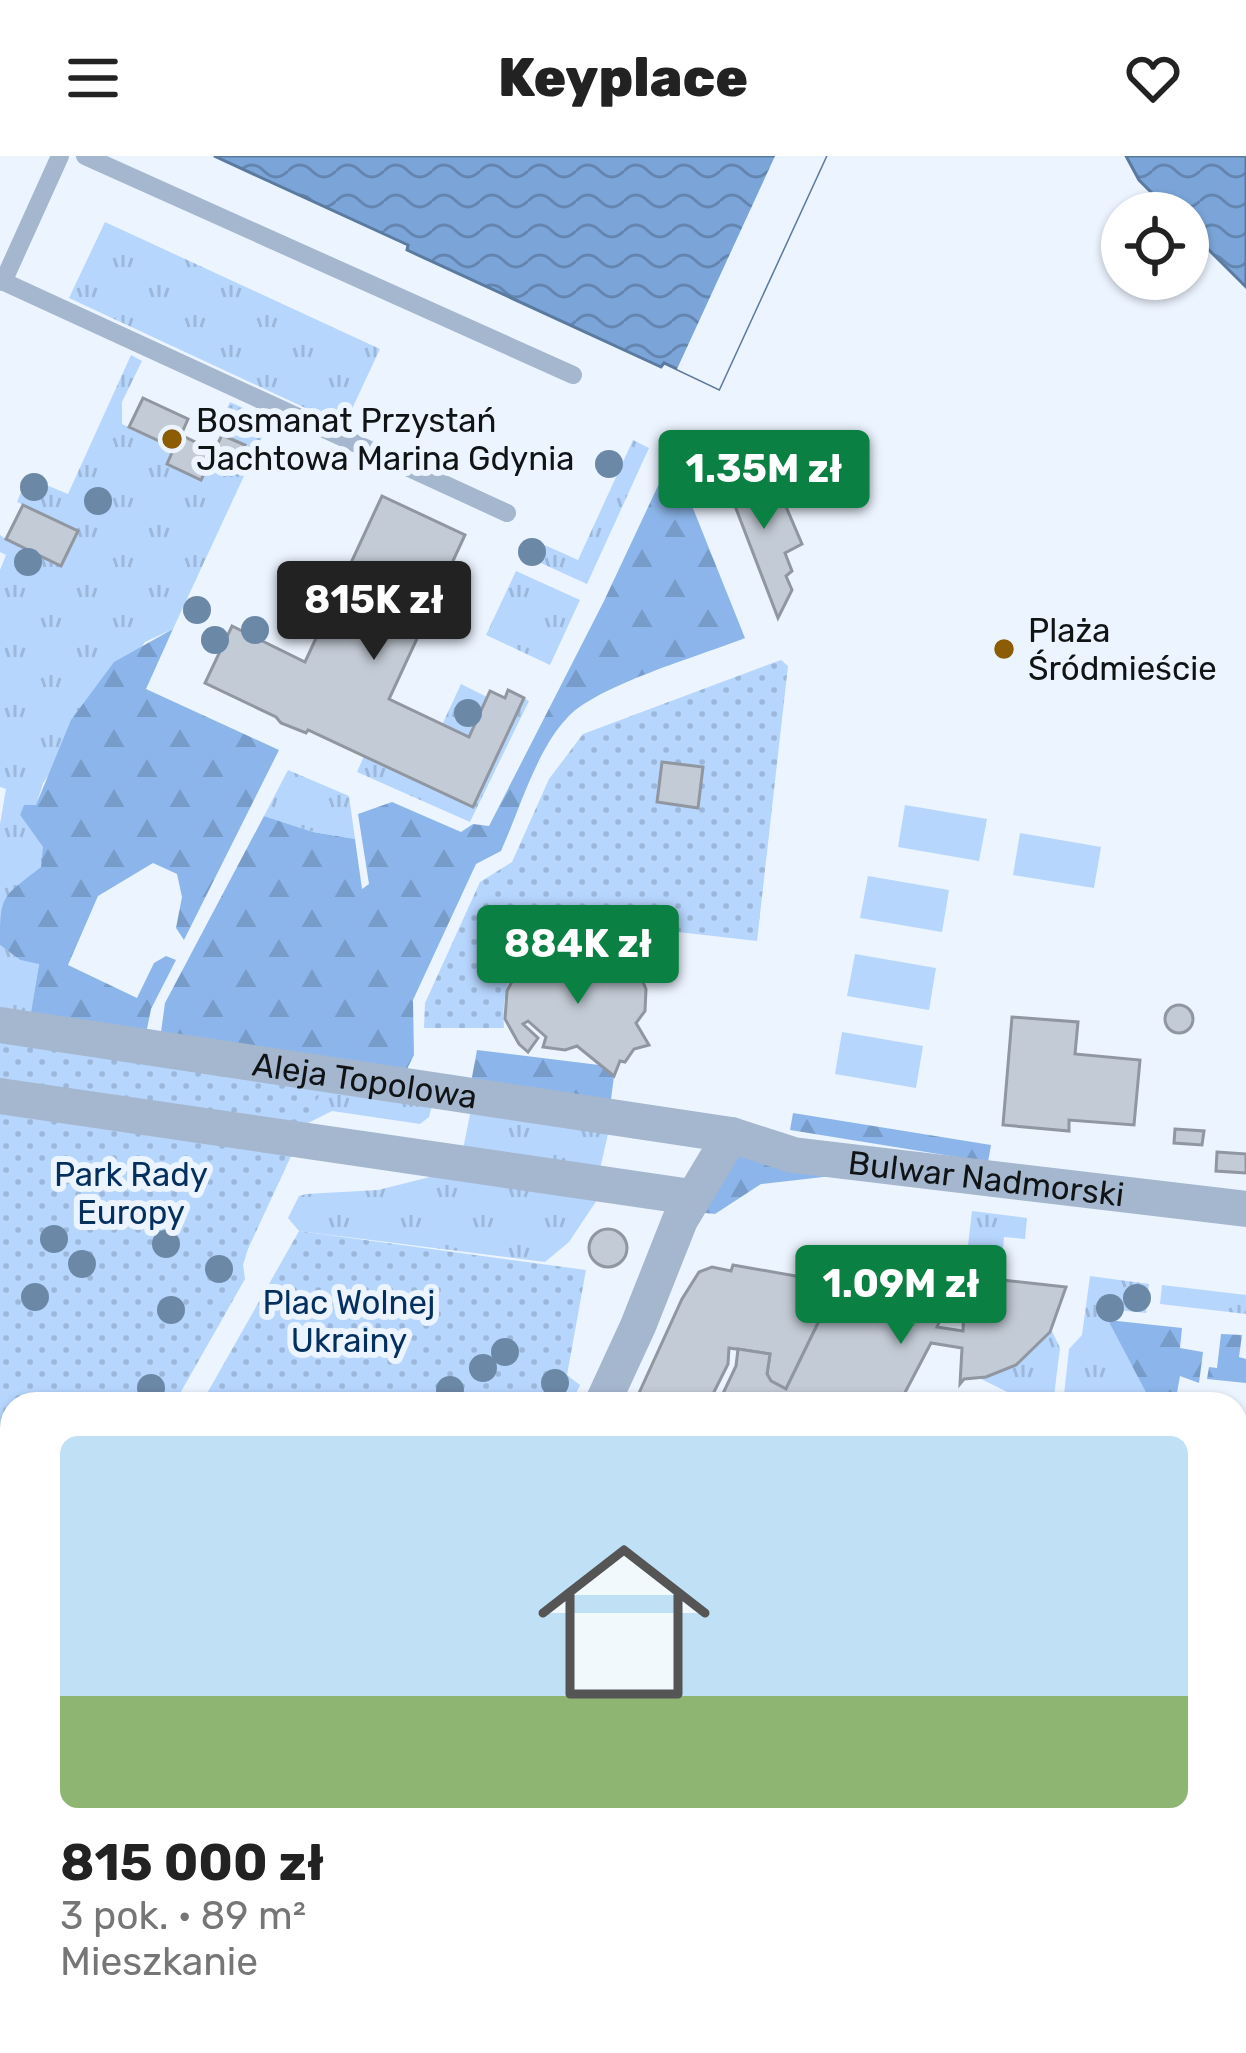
<!DOCTYPE html>
<html lang="pl">
<head>
<meta charset="utf-8">
<style>
  body { margin:0; font-family:Rubik,sans-serif; background:#f6f6f6; color:#222; height:100vh; display:flex; flex-direction:column; font-size:45px; white-space:nowrap }
  * { box-sizing:border-box; margin:0 }
  p { font-size:39px; color:#767676 }
  .icon { flex:none; width:66px; height:66px; fill:none; stroke:currentColor; stroke-width:2; stroke-linecap:round; stroke-linejoin:round }
  .map { position:relative; flex:1; overflow:hidden }
  .sheet { position:absolute; left:0px; top:1236px; width:1248px; height:663px; display:flex; flex-direction:column; background:#fff; border-radius:36px 36px 0 0; box-shadow:0 3px 9px #0004 }
  .sheet>* { flex:none }
  .buttons { position:absolute; left:1101px; top:36px; display:grid; gap:24px }
  .buttons a { display:grid; place-items:center; width:108px; height:108px; border-radius:50%; background:#fff; box-shadow:0 3px 9px #0004; font-size:60px }
  .price { position:absolute; translate:-50% -102px; padding:0 27px; border-radius:12px; background:#0b8043; color:#fff; font-size:39px; line-height:78px; filter:drop-shadow(0 3px 6px #0008) }
  .price::after { content:''; position:absolute; left:50%; top:72px; width:36px; height:27px; margin-left:-18px; background:inherit; clip-path:polygon(0 0,100% 0,50% 100%) }
  .price.current { background:#222; color:#fff }
  ul { padding:0; list-style:none }
  li { display:grid; align-content:center; gap:24px; height:636px; padding:0 60px }
  li span { display:grid; place-items:center; height:372px; border-radius:18px; color:#555 }
  li>.icon { margin-inline-start:auto }
  span .icon { width:216px; height:216px; fill:#fffc; stroke-width:1 }
  li b { font-size:51px }
  header { display:flex; justify-content:space-between; align-items:center; height:156px; padding:0 60px; background:#fff; font-size:54px; font-weight:800 }
  .map>svg:first-child { display:block }
  .grass { fill:url(#grass-tufts) }
  .forest { fill:url(#forest-firs) }
  .park { fill:url(#park-dots) }
  .garden { fill:#b7d6fe }
  .water { fill:url(#water-waves); stroke:#5b7a9f; stroke-width:3 }
  .pier { fill:#ecf4ff }
  .building { fill:#c3cbd6; stroke:#9097a1; stroke-width:3 }
  .lines { fill:none; stroke-linecap:round; stroke-linejoin:round }
  .lane { stroke:#a4b7cf; stroke-width:18 }
  .street { stroke:#a4b7cf; stroke-width:36 }
  .tree { fill:#6c88a7 }
  .poi-dot { fill:#8b5c01; stroke:#ecf4ff; stroke-width:4.5 }
  .labels { text-anchor:middle; stroke-width:12; stroke-linejoin:round; paint-order:stroke }
  .poi-label { font-size:33px; fill:#111417; stroke:#ecf4ff; text-anchor:start }
  .street-label { font-size:33px; fill:#111417; stroke:#ecf4ff }
  .park-label { font-size:33px; fill:#04305f; stroke:#ecf4ff }
</style>
</head>
<body>
<header><svg class="icon" aria-label="menu" viewBox="0 0 24 24"><path d="M4 6h16M4 12h16M4 18h16"/></svg>Keyplace<svg class="icon" aria-label="heart" viewBox="0 0 24 24"><path d="M12 20l-8-8c-3-5 5-10 8-4 3-6 11-1 8 4z"/></svg></header>
<div class="map">
<svg width="1246" height="1897" viewBox="0 0 1246 1897">
  <defs>
    <pattern id="grass-tufts" width="24" height="20" patternUnits="userSpaceOnUse" patternTransform="scale(3)"><rect width="24" height="20" fill="#b7d6fe"/><path d="M3 7l-1-3M5 7V3M7 7l1-3M15 17l-1-3M17 17v-4M19 17l1-3" fill="none" stroke="#9cb7d9"/></pattern>
    <pattern id="forest-firs" width="22" height="20" patternUnits="userSpaceOnUse" patternTransform="scale(3)"><rect width="22" height="20" fill="#8cb6eb"/><path d="M5 1l3.5 6h-7zM16 11l3.5 6h-7z" fill="#789cc9"/></pattern>
    <pattern id="park-dots" width="8" height="8" patternUnits="userSpaceOnUse" patternTransform="scale(3)"><rect width="8" height="8" fill="#b7d6fe"/><path d="M2 2h.1M6 6h.1" fill="none" stroke="#9cb7d9" stroke-width="1.8" stroke-linecap="round"/></pattern>
    <pattern id="water-waves" width="16" height="10" patternUnits="userSpaceOnUse" patternTransform="scale(3)"><rect width="16" height="10" fill="#7ba5d9"/><path d="M0 5q4-4 8 0t8 0" fill="none" stroke="#6385af"/></pattern>
  </defs>
  <rect width="100%" height="100%" fill="#ecf4ff"/>
  <g class="grass">
    <polygon points="105,66 380,193 344,270 69,142"/>
    <polygon points="131,199 142,205 122,246 122,268 174,292 168,308 200,324 209,308 231,317 244,289 216,276 230,246 270,264 173,473 145,486 43,627 36,650 20,659 44,692 41,712 31,719 0,773 0,668 6,633 0,631 0,414 6,399 0,396 0,379 6,383 77,375 17,346 27,321 68,338"/>
    <polygon points="633,284 649,292 587,428 521,398 529,382 578,404"/>
    <polygon points="516,415 580,444 550,509 486,479"/>
    <polygon points="461,528 487,541 469,581 442,569"/>
    <polygon points="524,542 529,545 470,666 357,616 364,600 473,651"/>
    <polygon points="288,614 349,640 355,683 313,676 264,660"/>
    <polygon points="0,789 20,804 39,807 31,857 0,852"/>
    <polygon points="161,902 433,946 429,961 420,968 332,955 306,968"/>
    <polygon points="472,949 610,969 600,1013 463,993"/>
    <polygon points="446,1017 599,1041 569,1086 545,1106 299,1075 288,1062 299,1040 306,1038 378,1034"/>
    <polygon points="972,1055 1027,1062 1025,1083 1004,1081 1003,1093 968,1089"/>
    <polygon points="1090,1120 1149,1128 1146,1157 1108,1153 1108,1163 1152,1248 1063,1248 1069,1193 1082,1179"/>
    <polygon points="1162,1129 1246,1139 1246,1158 1160,1148"/>
    <polygon points="1051,1173 1060,1192 1053,1248 1032,1248 979,1222 1016,1208"/>
  </g>
  <g class="forest">
    <path d="M672,300L745,482C700,500 597,529 567,562C537,593 519,655 501,695L476,708L413,844L414,899L403,921L31,856L39,808L20,804L0,789C0,737 2,742 41,711L43,691L20,659L24,649H36L71,564L114,506L173,473L146,533L279,594L184,784L176,772L182,741L177,718L153,707L98,740L68,809L137,842L154,807L166,800L176,804L151,853L147,873L161,876L165,847L264,660L313,676L355,683L362,733L369,728L358,658L392,646L461,676L473,668L489,670L604,445Z"/>
    <polygon points="477,894 599,909 614,920 610,951 470,932"/>
    <polygon points="793,957 991,989 988,1006 790,974"/>
    <polygon points="740,993 832,1020 761,1028 715,1058 705,1057 698,1050"/>
    <polygon points="1108,1164 1182,1172 1180,1192 1203,1196 1199,1227 1180,1220 1175,1248 1152,1248"/>
    <polygon points="1221,1178 1242,1179 1239,1201 1246,1203 1246,1227 1207,1223 1209,1211 1217,1212"/>
  </g>
  <g class="park">
    <path d="M781,504L788,510L757,785L581,765L576,793C520,783 500,822 504,872H424L425,847L480,726L512,706L549,623L583,578Z"/>
    <polygon points="0,878 325,927 248,1093 243,1109 245,1123 174,1248 12,1248 12,1535 0,1556"/>
    <polygon points="299,1075 586,1114 567,1219 580,1229 571,1248 201,1248"/>
  </g>
  <g class="garden">
    <polygon points="905,649 987,663 979,705 898,691"/>
    <polygon points="1020,677 1101,691 1094,732 1013,719"/>
    <polygon points="868,720 949,734 942,776 860,762"/>
    <polygon points="855,798 936,812 929,854 847,840"/>
    <polygon points="842,876 923,890 916,932 835,918"/>
  </g>
  <g class="water">
    <polygon points="214,0 826,0 719,233 664,207 661,211 407,94 408,89"/>
    <polygon points="1126,0 1246,0 1246,131 1188,73 1188,57 1172,57 1139,24"/>
  </g>
  <polygon class="pier" points="775,0 826,0 719,233 677,213"/>
  <g class="building">
    <polygon points="143,242 188,263 181,279 214,295 222,279 245,289 231,317 209,308 201,324 167,308 174,292 129,271"/>
    <polygon points="717,303 748,316 749,325 761,330 763,339 784,346 802,388 785,397 792,415 786,420 792,434 778,462"/>
    <polygon points="382,340 465,379 389,543 469,581 490,535 505,542 508,534 524,542 473,651 308,574 306,577 281,567 276,561 205,527 232,470 305,506"/>
    <polygon points="23,349 78,375 61,410 6,383"/>
    <polygon points="662,606 703,611 698,652 657,646"/>
    <circle cx="594" cy="782" r="9"/>
    <polygon points="563,794 593,802 590,810 595,812 607,806 627,809 639,817 646,833 645,855 636,867 649,889 634,893 625,906 620,905 614,920 577,890 565,894 543,891 546,881 528,865 523,868 538,882 528,896 519,888 505,863 507,835 518,814 539,798"/>
    <circle cx="1179" cy="863" r="14"/>
    <polygon points="1012,861 1078,866 1075,898 1140,904 1134,969 1069,964 1069,975 1003,969"/>
    <polygon points="1175,973 1204,975 1202,989 1174,987"/>
    <polygon points="1217,996 1246,998 1246,1017 1216,1015"/>
    <circle cx="608" cy="1092" r="19"/>
    <polygon points="733,1109 807,1122 835,1132 786,1233 771,1225 767,1218 770,1198 729,1192 728,1208 708,1248 634,1248 682,1143 699,1116 712,1111 731,1115"/>
    <polygon points="965,1120 1066,1131 1050,1176 1016,1209 986,1221 964,1223 960,1228 962,1192 931,1187 899,1248 718,1248 736,1210 738,1193 770,1198 767,1218 771,1225 786,1233 838,1126 841,1127 832,1147 941,1162 937,1171 963,1175"/>
    <polygon points="1246,1608 1246,1658 1236,1658 1236,1609"/>
    <polygon points="1246,1734 1246,1824 1236,1825 1236,1735"/>
    <polygon points="2,1776 12,1780 12,1887 342,1887 337,1897 0,1897"/>
    <polygon points="536,1887 546,1887 567,1897 570,1890 580,1894 583,1887 608,1895 607,1897 517,1897 521,1888 533,1893"/>
    <polygon points="659,1887 686,1887 686,1897 655,1897"/>
  </g>
  <g class="lines">
    <g class="lane">
      <polyline points="85,0 573,219"/>
      <polyline points="0,124 507,357"/>
      <polyline points="3,126 60,0"/>
    </g>
    <g class="street">
      <path id="s1" d="M0,869L731,979L793,999L1246,1053"/>
      <polyline points="0,940 691,1041"/>
      <polyline points="602,1248 638,1170 680,1064 731,979"/>
      <polyline points="1236,1528 1246,1528"/>
      <polyline points="0,1638 12,1616"/>
      <polyline points="1236,1873 1246,1873"/>
      <polyline points="441,1897 447,1887"/>
    </g>
  </g>
  <g class="tree">
    <circle cx="609" cy="308" r="14"/>
    <circle cx="34" cy="331" r="14"/>
    <circle cx="98" cy="345" r="14"/>
    <circle cx="532" cy="396" r="14"/>
    <circle cx="28" cy="406" r="14"/>
    <circle cx="197" cy="454" r="14"/>
    <circle cx="255" cy="474" r="14"/>
    <circle cx="215" cy="484" r="14"/>
    <circle cx="468" cy="557" r="14"/>
    <circle cx="54" cy="1083" r="14"/>
    <circle cx="166" cy="1088" r="14"/>
    <circle cx="82" cy="1108" r="14"/>
    <circle cx="219" cy="1113" r="14"/>
    <circle cx="35" cy="1141" r="14"/>
    <circle cx="1137" cy="1142" r="14"/>
    <circle cx="1110" cy="1152" r="14"/>
    <circle cx="171" cy="1154" r="14"/>
    <circle cx="505" cy="1196" r="14"/>
    <circle cx="483" cy="1212" r="14"/>
    <circle cx="555" cy="1227" r="14"/>
    <circle cx="151" cy="1232" r="14"/>
    <circle cx="450" cy="1234" r="14"/>
  </g>
  <g class="poi-dot">
    <circle cx="172" cy="283" r="12"/>
    <circle cx="1004" cy="493" r="12"/>
  </g>
  <g class="labels">
    <g class="poi-label">
      <text x="196" y="276">Bosmanat Przystań<tspan x="196" dy="38">Jachtowa Marina Gdynia</tspan></text>
      <text x="1028" y="486">Plaża<tspan x="1028" dy="38">Śródmieście</tspan></text>
    </g>
    <g class="street-label">
      <text dy="12" stroke="none"><textPath href="#s1" startOffset="369">Aleja Topolowa</textPath></text>
      <text dy="12" stroke="none"><textPath href="#s1" startOffset="999">Bulwar Nadmorski</textPath></text>
    </g>
    <g class="park-label">
      <text x="131" y="1030">Park Rady<tspan x="131" dy="38">Europy</tspan></text>
      <text x="349" y="1158">Plac Wolnej<tspan x="349" dy="38">Ukrainy</tspan></text>
    </g>
  </g>
</svg>
<div class="buttons">
<a><svg class="icon" aria-label="locate" viewBox="0 0 24 24"><circle cx="12" cy="12" r="6"/><path d="M12 2v4M12 18v4M2 12h4M18 12h4"/></svg></a>
</div>
<b class="price" style="left:764px;top:376px">1.35M zł</b>
<b class="price current" style="left:374px;top:507px">815K zł</b>
<b class="price" style="left:578px;top:851px">884K zł</b>
<b class="price" style="left:901px;top:1191px">1.09M zł</b>
<section class="sheet">
<ul>
<li><span style="background:linear-gradient(#bfe0f5 70%,#8fb573 0)"><svg class="icon" aria-label="home" viewBox="0 0 24 24"><path d="M3 11l9-7 9 7M6 9v11h12V9"/></svg></span><div><b>815 000 zł</b><p>3 pok. · 89 m²</p><p>Mieszkanie</p></div></li>
</ul>
</section>
</div>
</body>
</html>
